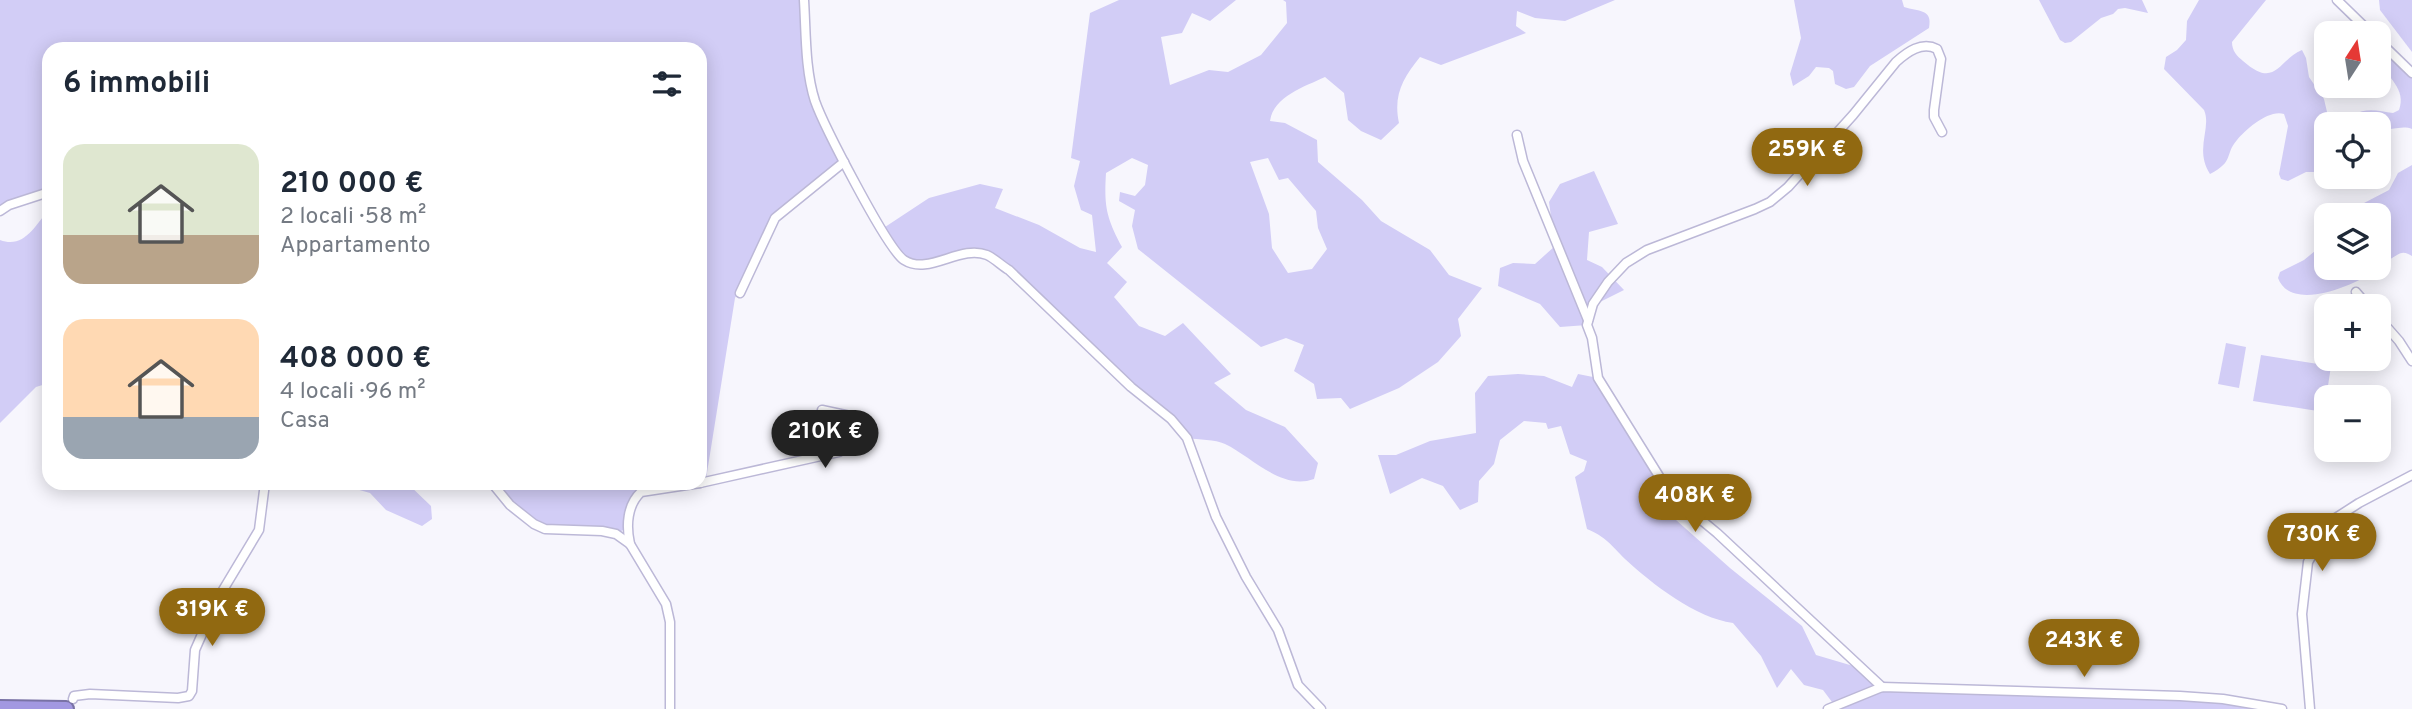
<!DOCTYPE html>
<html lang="it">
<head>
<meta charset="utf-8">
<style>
  body { margin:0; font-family:Overpass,sans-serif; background:#f6f6f7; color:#1f2937; height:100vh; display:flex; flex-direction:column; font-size:26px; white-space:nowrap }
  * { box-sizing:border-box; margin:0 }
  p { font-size:23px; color:#747a83 }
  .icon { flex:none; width:38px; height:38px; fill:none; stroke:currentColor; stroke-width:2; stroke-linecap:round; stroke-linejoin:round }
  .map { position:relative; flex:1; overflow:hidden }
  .sheet { position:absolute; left:42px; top:42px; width:665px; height:448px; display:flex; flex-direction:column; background:#fff; border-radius:21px; box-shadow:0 4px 18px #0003 }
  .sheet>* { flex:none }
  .needle { width:46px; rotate:12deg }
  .buttons { position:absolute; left:2314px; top:21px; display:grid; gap:14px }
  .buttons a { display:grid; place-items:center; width:77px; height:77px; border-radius:14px; background:#fff; box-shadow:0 4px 18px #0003; font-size:35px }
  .price { position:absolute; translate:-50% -60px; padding:0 16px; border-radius:24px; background:#916911; color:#fff; font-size:23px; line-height:46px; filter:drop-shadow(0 2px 4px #0008) }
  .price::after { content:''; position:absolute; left:50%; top:42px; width:21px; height:16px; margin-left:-10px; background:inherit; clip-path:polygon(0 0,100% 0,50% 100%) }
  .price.current { background:#222; color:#fff }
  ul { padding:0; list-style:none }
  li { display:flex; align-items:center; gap:21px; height:175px; padding:0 21px }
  li span { display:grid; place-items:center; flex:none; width:196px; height:140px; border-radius:21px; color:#555 }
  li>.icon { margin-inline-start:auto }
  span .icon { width:84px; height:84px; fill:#fffc; stroke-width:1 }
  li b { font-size:30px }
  h2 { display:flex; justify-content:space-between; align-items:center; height:84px; padding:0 21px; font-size:30px }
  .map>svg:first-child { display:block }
  .green { fill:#d2cdf6; fill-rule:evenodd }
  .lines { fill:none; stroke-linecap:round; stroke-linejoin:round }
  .street-casing { stroke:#bcb8d7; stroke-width:11 }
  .highway-casing { stroke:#7972a5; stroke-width:18 }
  .street { stroke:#fff; stroke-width:8 }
  .highway { stroke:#a298e1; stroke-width:14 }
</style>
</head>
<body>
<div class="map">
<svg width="2412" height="709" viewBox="0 0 2412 709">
  <rect width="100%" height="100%" fill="#f7f6fd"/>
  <g class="green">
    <polygon points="0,0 804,0 815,101 844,162 775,218 735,298 706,479 700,480 700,49 49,49 49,192 0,211"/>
    <path d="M1119,0H1236L1210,21L1192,13L1182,33L1161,37L1170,85L1209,70L1228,72L1261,55L1287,23L1286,2L1283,0H1615L1565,21L1535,18L1517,11L1516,26L1526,33L1441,65L1420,57C1403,78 1393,95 1399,123L1381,140L1361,131L1348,120L1344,93L1325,77C1304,87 1274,96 1270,121L1285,123L1317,140L1318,162L1362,200L1381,221L1430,250L1449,275L1482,288L1458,319L1461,336L1438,362L1399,388L1350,409L1341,398L1317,399L1314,384L1294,371L1304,345L1286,338L1261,347L1138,249L1132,226L1135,210L1119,201L1120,192L1135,196L1145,185L1148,165L1132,158L1106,173C1104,206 1106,217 1122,247L1107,263L1127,282L1114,297L1139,326L1165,336L1183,323L1231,374L1214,383L1246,410L1285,427L1318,463L1314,479C1281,491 1251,456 1225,444C1215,439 1199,440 1187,438L986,254H961L921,265L903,260L882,229L929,198L980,184L1003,189L995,208L1039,225L1080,248L1096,252L1092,215L1081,210L1074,186L1080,161L1071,158L1090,13ZM1268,158L1279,180L1288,178L1316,211L1318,228L1327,249L1312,269L1288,273L1272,248L1269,214L1250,162Z"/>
    <path d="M1794,0H1902L1904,7C1918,12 1933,8 1929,28L1870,66L1854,87L1846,89L1835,84L1833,71L1829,68L1816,67L1809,76L1793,86L1790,74L1801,38Z"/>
    <polygon points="2039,0 2142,0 2148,13 2125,8 2118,9 2113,14 2101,18 2071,42 2065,43 2060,40"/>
    <path d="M2199,0H2266L2232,42C2232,51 2237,56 2243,61C2276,90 2278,60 2302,50L2306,58L2309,77L2324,99L2327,112L2326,166L2319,172H2306L2288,181L2281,179L2279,174L2288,126L2284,114C2269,109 2246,129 2237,140C2224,155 2235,161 2210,174C2194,149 2212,128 2204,110L2164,69L2166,57L2177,50L2186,40L2187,21Z"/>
    <polygon points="2379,0 2412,0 2412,52 2380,10"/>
    <path d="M2384,51L2412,78V129C2402,125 2389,131 2378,130V124H2360L2353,121L2354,115C2365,107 2380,111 2393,113L2399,110C2407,89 2387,77 2379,61V54Z"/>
    <path d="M2412,165V256C2407,253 2403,251 2397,255C2389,259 2383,266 2375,271C2355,285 2291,313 2278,278L2280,272L2304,260L2326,242V268H2378V215H2354L2364,203L2389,190L2398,173Z"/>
    <polygon points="1594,171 1618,224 1589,232 1587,260 1602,267 1624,290 1590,307 1587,325 1560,327 1540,304 1498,286 1500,268 1513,263 1535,264 1555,246 1549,202 1560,184"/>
    <path d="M49,209V383L36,387L0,423V240C24,249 35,226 49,209Z"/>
    <polygon points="2226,343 2246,347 2239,388 2218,384"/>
    <polygon points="2261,355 2331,366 2324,412 2253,401"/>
    <path d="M1518,374L1544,376L1572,387L1578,374L1598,378L1662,481L1667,512L1730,568L1802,626L1816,655L1860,668L1882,687L2180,696L2282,709H1828L1835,706L1823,690L1804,685L1791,669L1777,688L1761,656L1733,623C1696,618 1652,584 1625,559C1611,545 1606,537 1587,529L1575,477L1584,471L1587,461L1570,454L1561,426L1548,429L1546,423L1524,421L1500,440L1494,464L1479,481L1478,502L1460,510L1443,486L1422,478L1390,494L1378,455H1396L1430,441L1476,433L1475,393L1488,376Z"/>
    <polygon points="335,483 407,483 431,506 432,519 422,526 386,510 370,493"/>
    <polygon points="492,483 681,483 640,489 627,508 623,530 616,534 562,530 534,524"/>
  </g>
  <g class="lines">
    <g class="street-casing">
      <g id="street">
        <path d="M804,0C806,33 805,70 815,101C823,124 887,249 904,260C929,276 960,244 987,255C994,258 1002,266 1009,270L1131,387L1171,419L1187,438L1216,517L1246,577L1278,630L1298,685L1321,709"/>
        <polyline points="2337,0 2371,33"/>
        <polyline points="2378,40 2412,73"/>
        <polyline points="1517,135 1523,161 1588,320"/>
        <polyline points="0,211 9,205 49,192"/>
        <polyline points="2356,292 2368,306"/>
        <polyline points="740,293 775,218 844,162"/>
        <polyline points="2378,317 2399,341 2412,361"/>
        <polyline points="492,483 510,505 534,524 545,529 602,531 616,534 630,544 666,604 670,622 670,709"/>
        <polyline points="700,483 839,452 849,441 852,419 850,416 822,410"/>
        <path d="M630,544C626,526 627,505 641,492L700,483"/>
        <path d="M1882,687L1717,533L1677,500L1662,481L1598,378L1592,338L1587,325L1593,304L1608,282L1626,263L1647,250L1755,209L1770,202L1788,187L1853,115L1896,62C1907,52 1922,41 1937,49L1941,59L1934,110V117L1942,132"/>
        <polyline points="73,699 74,696 90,694 178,698 189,696 192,691 195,650 217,600 259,530 265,483"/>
        <polyline points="1828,709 1882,687 2180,696 2223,699 2282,709"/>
        <polyline points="2310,709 2302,614 2308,562 2331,521 2359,503 2412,475"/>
      </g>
    </g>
    <g class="highway-casing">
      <polyline id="highway" points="0,708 66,709"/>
    </g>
    <use href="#street" class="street"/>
    <use href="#highway" class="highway"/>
  </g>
</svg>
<div class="buttons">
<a><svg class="needle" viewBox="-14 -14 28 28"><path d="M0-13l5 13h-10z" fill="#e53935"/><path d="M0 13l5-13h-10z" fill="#747a83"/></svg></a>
<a><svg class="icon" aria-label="locate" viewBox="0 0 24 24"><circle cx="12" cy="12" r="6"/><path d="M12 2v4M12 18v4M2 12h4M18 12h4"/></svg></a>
<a><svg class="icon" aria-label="layers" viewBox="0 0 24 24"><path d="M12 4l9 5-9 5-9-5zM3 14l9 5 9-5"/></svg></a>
<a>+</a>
<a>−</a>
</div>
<b class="price" style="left:1807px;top:188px">259K €</b>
<b class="price current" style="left:825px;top:470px">210K €</b>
<b class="price" style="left:1695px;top:534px">408K €</b>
<b class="price" style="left:2322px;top:573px">730K €</b>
<b class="price" style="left:212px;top:648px">319K €</b>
<b class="price" style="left:2084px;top:679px">243K €</b>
<section class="sheet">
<h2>6 immobili<svg class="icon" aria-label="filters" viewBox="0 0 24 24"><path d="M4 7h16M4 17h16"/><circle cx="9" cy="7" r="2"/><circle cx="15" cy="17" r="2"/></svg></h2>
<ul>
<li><span style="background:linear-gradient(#dfe7d0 65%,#b9a48a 0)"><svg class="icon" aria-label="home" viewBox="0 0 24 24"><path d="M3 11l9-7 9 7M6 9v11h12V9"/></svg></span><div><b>210 000 €</b><p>2 locali · 58 m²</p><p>Appartamento</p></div></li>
<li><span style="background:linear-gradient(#ffd9b3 70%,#9aa5b1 0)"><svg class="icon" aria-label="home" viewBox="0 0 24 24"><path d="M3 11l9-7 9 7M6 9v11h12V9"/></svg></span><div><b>408 000 €</b><p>4 locali · 96 m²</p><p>Casa</p></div></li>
</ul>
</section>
</div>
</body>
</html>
